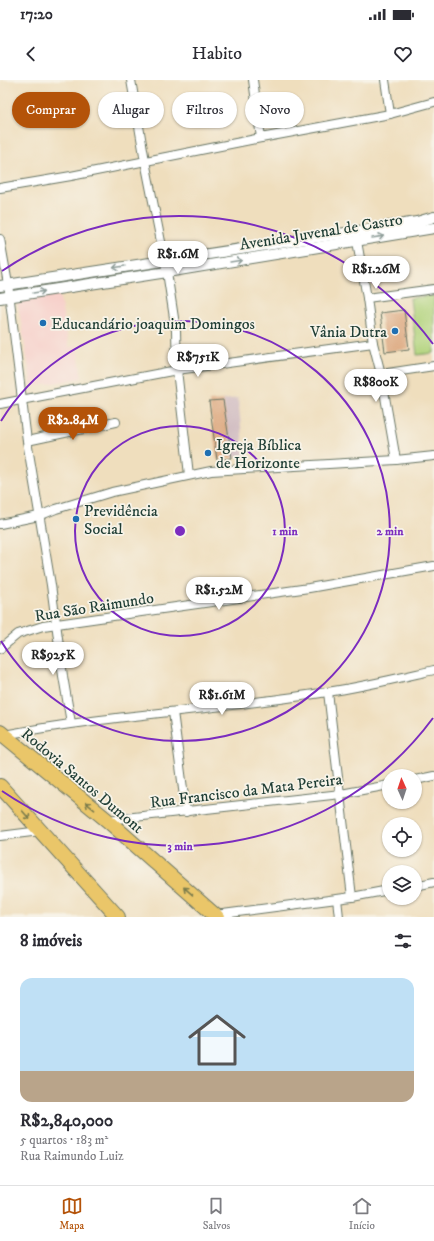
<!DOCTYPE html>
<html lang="pt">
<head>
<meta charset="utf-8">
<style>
  body { margin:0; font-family:"IM FELL DW Pica",serif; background:#f7f7f7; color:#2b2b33; height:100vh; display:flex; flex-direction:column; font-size:15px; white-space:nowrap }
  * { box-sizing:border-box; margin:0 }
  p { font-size:13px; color:#7c7c81 }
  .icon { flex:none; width:22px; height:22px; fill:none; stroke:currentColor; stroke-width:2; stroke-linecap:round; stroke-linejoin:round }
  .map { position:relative; height:837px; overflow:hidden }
  .panel { display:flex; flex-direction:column; background:#fff; flex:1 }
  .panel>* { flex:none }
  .top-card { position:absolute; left:12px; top:12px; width:410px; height:36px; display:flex; gap:8px }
  .needle { width:26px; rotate:357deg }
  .controls { position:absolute; left:382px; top:689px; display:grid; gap:8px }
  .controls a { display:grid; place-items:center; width:40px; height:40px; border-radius:50%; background:#fff; box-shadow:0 1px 3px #0004; font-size:20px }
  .price { position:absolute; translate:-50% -34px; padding:0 9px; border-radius:14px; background:#fff; color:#222; font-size:13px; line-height:26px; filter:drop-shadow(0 1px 2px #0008) }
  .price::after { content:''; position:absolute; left:50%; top:24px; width:12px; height:9px; margin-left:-6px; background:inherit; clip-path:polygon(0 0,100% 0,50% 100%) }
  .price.active { background:#b45309; color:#fff }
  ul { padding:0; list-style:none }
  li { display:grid; align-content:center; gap:8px; height:212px; padding:0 20px }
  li+li { border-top:1px solid #e1e1e2 }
  li span { display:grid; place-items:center; height:124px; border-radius:12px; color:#555 }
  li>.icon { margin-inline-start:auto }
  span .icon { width:72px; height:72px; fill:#fffc; stroke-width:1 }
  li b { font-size:17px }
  h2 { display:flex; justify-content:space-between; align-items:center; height:48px; padding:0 20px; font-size:17px }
  .chip { padding:0 14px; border-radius:18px; background:#fff; box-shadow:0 1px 3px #0004; font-size:14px; line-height:36px }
  .chip.active { background:#b45309; color:#fff }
  .status { display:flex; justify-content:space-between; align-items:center; height:28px; padding:0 20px; background:#fff; direction:ltr }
  .status svg { height:11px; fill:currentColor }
  header { display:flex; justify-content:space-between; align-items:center; height:52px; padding:0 20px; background:#fff; font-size:18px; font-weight:600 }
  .menu { display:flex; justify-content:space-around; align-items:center; height:56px; border-top:1px solid #e1e1e2; background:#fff; font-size:11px; color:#7c7c81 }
  .menu a { display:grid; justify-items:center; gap:2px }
  .menu .active { color:#b45309 }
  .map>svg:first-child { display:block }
  .built { fill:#f7d0ca }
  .industrial { fill:#d2bec2 }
  .green { fill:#b1d37c; stroke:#688858 }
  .building { fill:#deac84 }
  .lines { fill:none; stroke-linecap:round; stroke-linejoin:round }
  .minor-casing { stroke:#687564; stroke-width:10 }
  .tertiary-casing { stroke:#687564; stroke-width:12 }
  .trunk-casing { stroke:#687564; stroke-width:16 }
  .minor { stroke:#fff; stroke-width:8 }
  .tertiary { stroke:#fff; stroke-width:10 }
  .trunk { stroke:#eac669; stroke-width:14 }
  .oneway { stroke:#8f9e9a }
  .oneway2 { stroke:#7a7b4c }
  .ring { fill:none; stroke:#7b2cbf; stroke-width:2 }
  .poi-dot { fill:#1f6fb2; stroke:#f7f3e8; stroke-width:1.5 }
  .labels { text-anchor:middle; stroke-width:3.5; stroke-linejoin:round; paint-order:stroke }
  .street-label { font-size:16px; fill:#1f3d34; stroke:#f7f3e8 }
  .poi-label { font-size:16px; fill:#1f3d34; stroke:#f7f3e8; text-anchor:start }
  .centre { fill:#7b2cbf; stroke:#f7f3e8; stroke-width:2 }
  .ring-label { font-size:12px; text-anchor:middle; font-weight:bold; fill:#7b2cbf; stroke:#f7f3e8; stroke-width:3.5; stroke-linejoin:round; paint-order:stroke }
</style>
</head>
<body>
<div class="status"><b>17:20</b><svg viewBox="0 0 49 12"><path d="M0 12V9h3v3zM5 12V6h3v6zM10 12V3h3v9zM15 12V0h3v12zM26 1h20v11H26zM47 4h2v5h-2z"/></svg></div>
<header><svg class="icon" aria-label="back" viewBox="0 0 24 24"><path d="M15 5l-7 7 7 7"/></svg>Habito<svg class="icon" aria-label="heart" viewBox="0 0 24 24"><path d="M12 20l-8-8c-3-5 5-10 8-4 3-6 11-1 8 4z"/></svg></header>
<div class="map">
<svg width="434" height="837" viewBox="0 0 434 837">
  <rect width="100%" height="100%" fill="#f7f3e8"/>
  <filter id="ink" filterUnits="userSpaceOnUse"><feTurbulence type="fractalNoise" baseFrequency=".025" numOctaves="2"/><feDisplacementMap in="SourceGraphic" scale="8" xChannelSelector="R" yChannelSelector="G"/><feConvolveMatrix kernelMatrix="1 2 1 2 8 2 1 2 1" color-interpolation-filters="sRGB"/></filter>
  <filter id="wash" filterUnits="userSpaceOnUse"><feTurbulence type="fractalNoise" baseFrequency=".012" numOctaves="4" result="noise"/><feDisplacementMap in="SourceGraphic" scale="16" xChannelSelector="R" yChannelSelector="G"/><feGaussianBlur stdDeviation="0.9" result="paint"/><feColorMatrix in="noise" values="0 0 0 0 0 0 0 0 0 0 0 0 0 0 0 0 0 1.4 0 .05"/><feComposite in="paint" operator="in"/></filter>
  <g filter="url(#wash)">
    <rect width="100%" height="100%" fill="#efdebd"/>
    <polygon class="built" points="59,213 69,267 77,266 82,298 32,307 17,220"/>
    <polygon class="industrial" points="238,318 244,375 232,378 223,320"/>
    <polygon class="green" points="434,215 434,273 417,275 410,218"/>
    <g id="blocks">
      <g class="building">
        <polygon points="404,230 409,269 385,272 380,233"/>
        <polygon points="223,320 232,378 217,380 209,321"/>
      </g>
    </g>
  </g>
  <g filter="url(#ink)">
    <use href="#blocks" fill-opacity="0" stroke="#687564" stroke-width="1"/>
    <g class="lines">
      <g class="minor-casing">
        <g id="minor">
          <polyline points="131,0 145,81 167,192 176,251 177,290 189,395"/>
          <polyline points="253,0 261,58"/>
          <polyline points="385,0 390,34"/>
          <polyline points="0,108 71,96 261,58 390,34 434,22"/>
          <polyline points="0,159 8,204 27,361 51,505 63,596 71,643"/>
          <polyline points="357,161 367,218 373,263 381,294 396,380"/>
          <polyline points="367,218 434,209"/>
          <polyline points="381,294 434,286"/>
          <polyline points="0,324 177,290 373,263"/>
          <polyline points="27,361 116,342"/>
          <polyline points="0,444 39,436 56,429 112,412 211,391 396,380 434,376"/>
          <polyline points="0,569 18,554 43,546 309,508 434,486"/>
          <polyline points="328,612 352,817"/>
          <polyline points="173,632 186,732"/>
          <path d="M4,655C111,634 220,630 327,612C363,607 399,598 434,590"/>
          <polyline points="415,700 434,696"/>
          <polyline points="107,740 341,714 389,705"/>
          <polyline points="0,756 40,751"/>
          <polyline points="415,806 434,802"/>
          <polyline points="337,819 339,837"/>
          <polyline points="215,835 352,817 389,810"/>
        </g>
      </g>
      <g class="tertiary-casing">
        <g id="tertiary">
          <polyline points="0,206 417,142 434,137"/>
          <polyline points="0,218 167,192 434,148"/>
        </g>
      </g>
      <g class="trunk-casing">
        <g id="trunk">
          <polyline points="0,652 107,740 217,837"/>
          <polyline points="0,706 118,837"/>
        </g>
      </g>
      <use href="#minor" class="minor"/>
      <use href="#tertiary" class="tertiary"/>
      <use href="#trunk" class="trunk"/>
    </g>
    <defs><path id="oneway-shaft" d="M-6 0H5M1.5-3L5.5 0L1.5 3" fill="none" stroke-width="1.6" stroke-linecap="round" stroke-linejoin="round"/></defs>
    <g class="oneway">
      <use href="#oneway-shaft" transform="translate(378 157) rotate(-10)"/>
      <use href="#oneway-shaft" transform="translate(236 181) rotate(-9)"/>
      <use href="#oneway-shaft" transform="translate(119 187) rotate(171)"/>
      <use href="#oneway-shaft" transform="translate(39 212) rotate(-9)"/>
    </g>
    <g class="oneway2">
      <use href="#oneway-shaft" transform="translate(90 726) rotate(-140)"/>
      <use href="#oneway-shaft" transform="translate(26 735) rotate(49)"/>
      <use href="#oneway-shaft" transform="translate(188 811) rotate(-139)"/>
    </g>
  </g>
  <g class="ring">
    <circle cx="180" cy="451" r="105"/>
    <path d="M1 341A210 210 0 1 1 1 561"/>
    <path d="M433 638A315 315 0 0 1 2 711M2 191A315 315 0 0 1 433 264"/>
  </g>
  <g class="poi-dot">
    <circle cx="43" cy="243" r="4"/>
    <circle cx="395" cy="251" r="4"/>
    <circle cx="208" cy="373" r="4"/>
    <circle cx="76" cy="439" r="4"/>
  </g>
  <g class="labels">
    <g class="street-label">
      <text transform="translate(321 151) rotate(-9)" y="6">Avenida Juvenal de Castro</text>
      <text transform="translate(94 526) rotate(-9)" y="6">Rua São Raimundo</text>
      <text transform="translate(83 700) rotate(40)" y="6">Rodovia Santos Dumont</text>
      <text transform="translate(246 710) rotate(-7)" y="6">Rua Francisco da Mata Pereira</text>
    </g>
    <g class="poi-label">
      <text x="51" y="249">Educandário joaquim Domingos</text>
      <text x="387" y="257" text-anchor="end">Vânia Dutra</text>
      <text x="216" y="370">Igreja Bíblica<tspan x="216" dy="18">de Horizonte</tspan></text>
      <text x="84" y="436">Previdência<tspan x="84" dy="18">Social</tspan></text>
    </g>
  </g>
  <circle cx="180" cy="451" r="6" class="centre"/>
  <g class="ring-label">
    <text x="285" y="455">1 min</text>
    <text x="390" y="455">2 min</text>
    <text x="180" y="770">3 min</text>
  </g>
</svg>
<div class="controls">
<a><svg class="needle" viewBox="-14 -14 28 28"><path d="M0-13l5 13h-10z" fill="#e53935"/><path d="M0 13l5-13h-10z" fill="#7c7c81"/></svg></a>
<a><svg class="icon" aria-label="locate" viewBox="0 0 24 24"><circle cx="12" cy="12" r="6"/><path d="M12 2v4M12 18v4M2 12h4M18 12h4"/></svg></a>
<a><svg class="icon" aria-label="layers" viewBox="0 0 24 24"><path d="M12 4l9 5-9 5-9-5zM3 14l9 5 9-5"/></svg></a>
</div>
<b class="price" style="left:178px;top:195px">R$1.6M</b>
<b class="price" style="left:376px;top:210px">R$1.26M</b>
<b class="price" style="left:198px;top:298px">R$751K</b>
<b class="price" style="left:376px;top:323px">R$800K</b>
<b class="price active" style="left:73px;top:361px">R$2.84M</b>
<b class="price" style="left:219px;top:531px">R$1.52M</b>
<b class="price" style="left:53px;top:596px">R$925K</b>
<b class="price" style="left:222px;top:636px">R$1.61M</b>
<div class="top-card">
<a class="chip active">Comprar</a>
<a class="chip">Alugar</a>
<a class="chip">Filtros</a>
<a class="chip">Novo</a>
</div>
</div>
<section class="panel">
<h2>8 imóveis<svg class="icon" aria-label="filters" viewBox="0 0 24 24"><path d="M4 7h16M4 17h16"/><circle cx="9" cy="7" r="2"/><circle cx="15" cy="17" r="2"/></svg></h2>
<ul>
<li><span style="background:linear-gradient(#bfe0f5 75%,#b9a48a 0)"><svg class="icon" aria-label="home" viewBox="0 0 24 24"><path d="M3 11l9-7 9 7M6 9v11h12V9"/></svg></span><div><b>R$2,840,000</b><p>5 quartos · 183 m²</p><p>Rua Raimundo Luiz</p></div></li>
</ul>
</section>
<nav class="menu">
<a class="active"><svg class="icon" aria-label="map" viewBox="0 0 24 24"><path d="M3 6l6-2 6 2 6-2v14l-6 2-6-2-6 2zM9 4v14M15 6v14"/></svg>Mapa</a>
<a><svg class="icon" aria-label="saved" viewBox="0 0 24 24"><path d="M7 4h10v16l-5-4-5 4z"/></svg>Salvos</a>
<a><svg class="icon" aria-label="home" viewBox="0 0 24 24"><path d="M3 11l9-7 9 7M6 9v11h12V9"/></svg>Início</a>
</nav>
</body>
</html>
